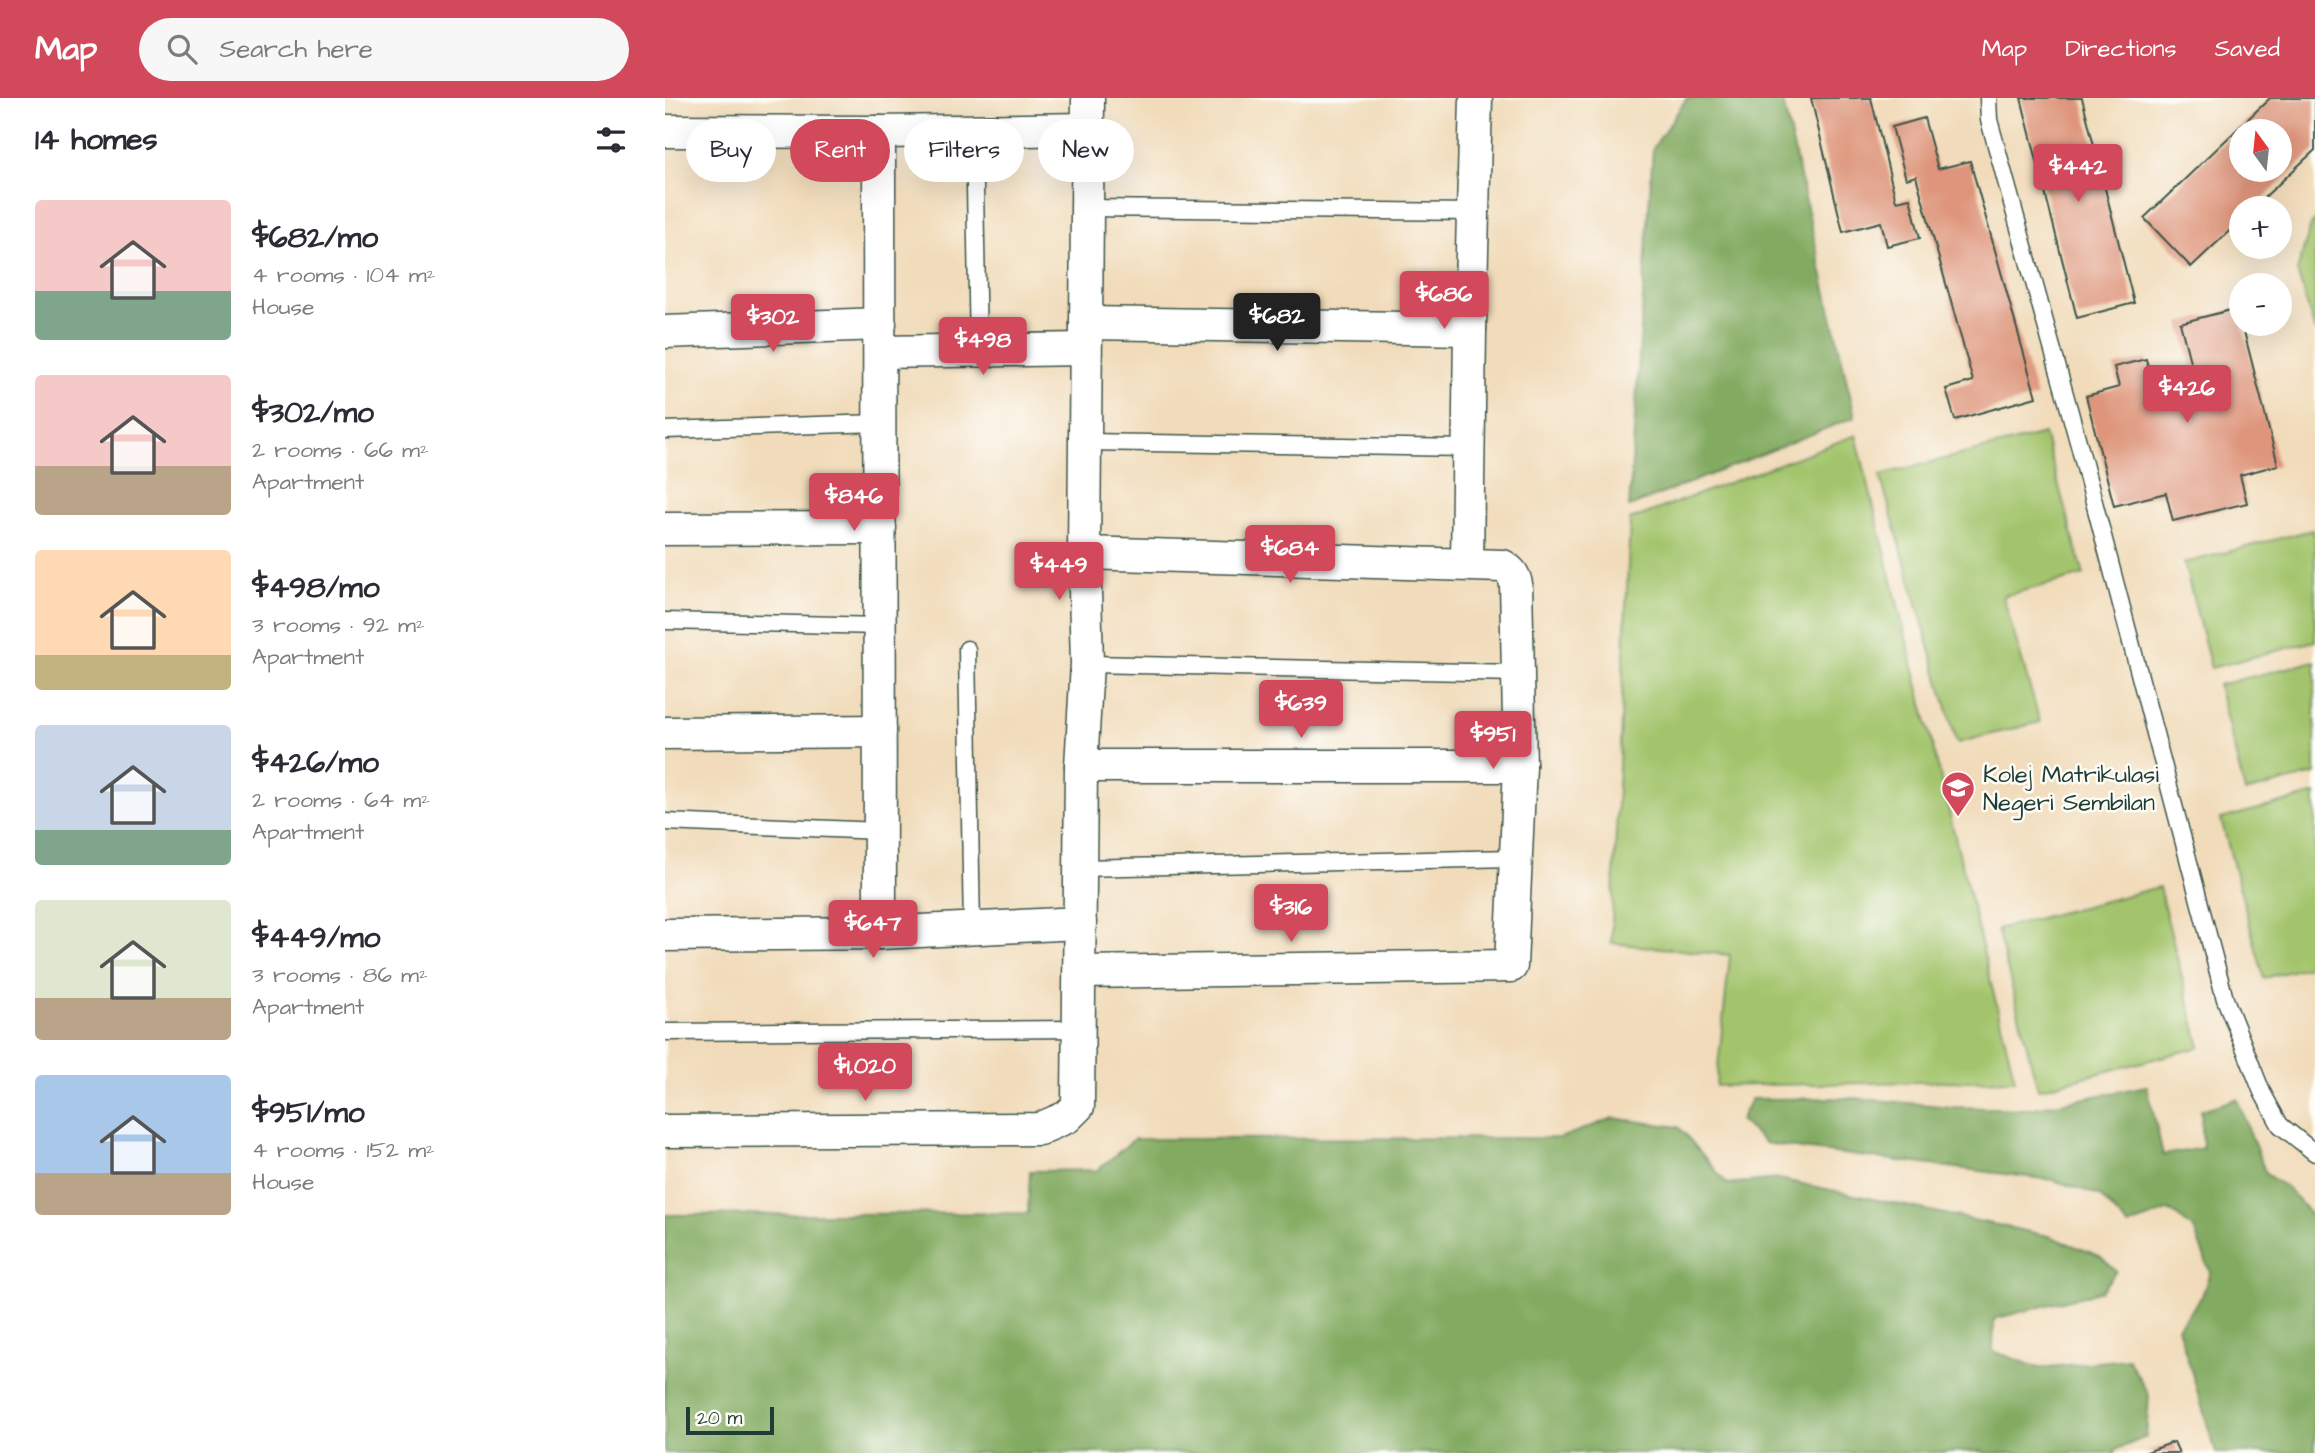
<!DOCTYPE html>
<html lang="en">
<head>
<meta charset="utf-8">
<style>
  body { margin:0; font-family:"Architects Daughter",sans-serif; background:#f7f7f7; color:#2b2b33; height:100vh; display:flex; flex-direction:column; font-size:26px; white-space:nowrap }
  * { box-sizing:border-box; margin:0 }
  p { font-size:23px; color:#7c7c81 }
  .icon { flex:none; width:38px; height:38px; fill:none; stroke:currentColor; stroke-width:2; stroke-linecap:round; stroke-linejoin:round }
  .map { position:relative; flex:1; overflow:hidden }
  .drawer { display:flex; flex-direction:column; background:#fff; width:665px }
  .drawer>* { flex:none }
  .top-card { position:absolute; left:21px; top:21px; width:665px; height:63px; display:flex; gap:14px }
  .needle { width:46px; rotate:345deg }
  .controls { position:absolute; left:1564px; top:21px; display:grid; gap:14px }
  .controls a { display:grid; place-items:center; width:63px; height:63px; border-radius:50%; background:#fff; box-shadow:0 7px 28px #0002; font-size:35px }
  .scale { position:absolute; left:21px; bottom:18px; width:88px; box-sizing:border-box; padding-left:7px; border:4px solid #1f3d34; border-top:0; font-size:19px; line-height:24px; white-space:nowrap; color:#1f3d34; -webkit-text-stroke:5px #fdfcf7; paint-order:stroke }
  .price { position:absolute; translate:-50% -60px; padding:0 16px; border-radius:7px; background:#d1495b; color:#fff; font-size:23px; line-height:46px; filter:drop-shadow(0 2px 4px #0008) }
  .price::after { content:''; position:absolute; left:50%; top:42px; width:21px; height:16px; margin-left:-10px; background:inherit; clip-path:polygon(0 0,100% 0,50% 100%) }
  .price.current { background:#222; color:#fff }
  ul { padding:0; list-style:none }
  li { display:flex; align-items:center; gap:21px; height:175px; padding:0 35px }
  li span { display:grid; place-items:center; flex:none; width:196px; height:140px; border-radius:7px; color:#555 }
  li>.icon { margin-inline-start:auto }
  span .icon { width:84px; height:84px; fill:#fffc; stroke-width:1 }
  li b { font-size:30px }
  h2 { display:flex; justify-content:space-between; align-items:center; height:84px; padding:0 35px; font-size:30px }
  .pill { padding:0 24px; border-radius:32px; background:#fff; box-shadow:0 7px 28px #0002; font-size:24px; line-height:63px }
  .pill.current { background:#d1495b; color:#fff }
  header { display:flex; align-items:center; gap:42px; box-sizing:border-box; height:98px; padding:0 35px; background:#d1495b; color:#fff }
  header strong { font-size:33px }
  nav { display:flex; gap:38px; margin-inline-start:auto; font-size:24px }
  .search { width:490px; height:63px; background:#f7f7f7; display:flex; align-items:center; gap:18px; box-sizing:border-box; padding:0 24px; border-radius:38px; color:#7c7c81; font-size:26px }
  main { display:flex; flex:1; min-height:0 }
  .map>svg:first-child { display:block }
  .green { fill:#a3c46c; stroke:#618050; stroke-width:2 }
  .forest { fill:#82aa60; stroke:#50744a; stroke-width:2 }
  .building { fill:#de957c; fill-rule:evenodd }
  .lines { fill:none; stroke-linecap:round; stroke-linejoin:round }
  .lane-casing { stroke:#3e5548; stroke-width:19 }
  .street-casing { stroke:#3e5548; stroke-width:35 }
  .lane { stroke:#fff; stroke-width:16 }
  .street { stroke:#fff; stroke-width:32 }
  .labels { text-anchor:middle; stroke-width:5; stroke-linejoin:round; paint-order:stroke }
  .poi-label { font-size:24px; fill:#1f3d34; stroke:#fdfcf7; text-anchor:start }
</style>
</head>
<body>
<header>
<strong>Map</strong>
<div class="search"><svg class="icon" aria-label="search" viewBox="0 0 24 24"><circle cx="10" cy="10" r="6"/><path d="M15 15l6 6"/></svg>Search here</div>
<nav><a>Map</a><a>Directions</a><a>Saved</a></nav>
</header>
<main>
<section class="drawer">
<h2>14 homes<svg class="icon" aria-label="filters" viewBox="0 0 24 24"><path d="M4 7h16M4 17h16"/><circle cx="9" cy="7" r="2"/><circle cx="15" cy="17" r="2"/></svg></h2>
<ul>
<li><span style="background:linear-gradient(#f6c9c9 65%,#7fa58c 0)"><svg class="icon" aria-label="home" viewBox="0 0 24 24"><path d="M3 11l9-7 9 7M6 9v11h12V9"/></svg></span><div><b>$682/mo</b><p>4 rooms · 104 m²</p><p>House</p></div></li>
<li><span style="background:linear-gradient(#f6c9c9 65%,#b9a48a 0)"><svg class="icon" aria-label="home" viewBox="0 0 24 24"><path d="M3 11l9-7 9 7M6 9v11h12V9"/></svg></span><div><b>$302/mo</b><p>2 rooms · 66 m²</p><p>Apartment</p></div></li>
<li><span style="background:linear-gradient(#ffd9b3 75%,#c2b280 0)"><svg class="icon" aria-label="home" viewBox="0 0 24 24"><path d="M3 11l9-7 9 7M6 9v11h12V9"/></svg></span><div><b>$498/mo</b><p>3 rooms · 92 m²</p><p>Apartment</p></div></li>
<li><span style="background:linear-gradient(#c9d6e8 75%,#7fa58c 0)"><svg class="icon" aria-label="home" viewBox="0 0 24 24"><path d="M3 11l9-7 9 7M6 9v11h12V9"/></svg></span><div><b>$426/mo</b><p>2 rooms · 64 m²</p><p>Apartment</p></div></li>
<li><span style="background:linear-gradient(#dfe7d0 70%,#b9a48a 0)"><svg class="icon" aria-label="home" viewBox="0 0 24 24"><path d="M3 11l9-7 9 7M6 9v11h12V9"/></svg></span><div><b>$449/mo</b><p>3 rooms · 86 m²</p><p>Apartment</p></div></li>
<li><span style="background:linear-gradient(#a9c7e8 70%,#b9a48a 0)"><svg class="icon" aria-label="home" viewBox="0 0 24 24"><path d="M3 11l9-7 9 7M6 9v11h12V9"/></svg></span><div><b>$951/mo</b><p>4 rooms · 152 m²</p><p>House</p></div></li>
</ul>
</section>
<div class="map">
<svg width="1650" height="1355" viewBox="0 0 1650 1355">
  <rect width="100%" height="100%" fill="#fdfcf7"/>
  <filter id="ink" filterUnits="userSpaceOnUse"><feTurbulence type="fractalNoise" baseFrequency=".0143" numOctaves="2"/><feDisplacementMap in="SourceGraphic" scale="14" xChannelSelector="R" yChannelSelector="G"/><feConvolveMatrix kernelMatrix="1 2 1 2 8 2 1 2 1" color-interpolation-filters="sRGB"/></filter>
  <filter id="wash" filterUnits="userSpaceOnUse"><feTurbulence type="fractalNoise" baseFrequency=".00686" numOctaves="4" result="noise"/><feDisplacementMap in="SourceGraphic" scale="28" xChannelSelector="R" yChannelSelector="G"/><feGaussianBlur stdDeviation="1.57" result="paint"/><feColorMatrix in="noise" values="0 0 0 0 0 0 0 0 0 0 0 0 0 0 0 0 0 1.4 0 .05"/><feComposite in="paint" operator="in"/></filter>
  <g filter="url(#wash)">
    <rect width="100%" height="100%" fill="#f1dbba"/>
    <g class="green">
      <polygon points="1650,122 1650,234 1632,173 1646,127"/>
      <polygon points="1379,336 1419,477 1338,498 1375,624 1292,645 1215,377"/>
      <polygon points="1191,337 1350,982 1051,988 1065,857 946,845 965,422"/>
      <polygon points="1647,432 1650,444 1650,543 1546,570 1519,465"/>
      <polygon points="1650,563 1650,676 1580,694 1553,587"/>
      <polygon points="1650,696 1650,867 1599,880 1556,721"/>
      <polygon points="1494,789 1535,949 1373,991 1332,831"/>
    </g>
    <g class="forest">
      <polygon points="1022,0 1117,0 1190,319 964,409 988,50"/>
      <polygon points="1482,988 1498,1057 1538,1050 1536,1012 1572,1001 1601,1076 1623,1091 1650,1121 1650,1355 1551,1355 1513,1229 1537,1198 1545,1174 1529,1131 1504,1112 1463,1128 1434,1097 1388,1082 1137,1051 1100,1045 1075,1022 1086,1001 1188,1000 1287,1009 1364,1011"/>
      <polygon points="948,1020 1014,1029 1062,1086 1114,1081 1384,1138 1435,1158 1451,1173 1436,1193 1329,1221 1328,1253 1374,1270 1463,1261 1484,1297 1481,1339 1450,1352 1450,1355 1320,1355 1317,1353 1249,1355 0,1355 0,1117 363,1115 365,1073 433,1072 469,1041 895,1040"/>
    </g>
    <g id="blocks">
      <g class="building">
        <polygon points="1146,0 1206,0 1231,103 1245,100 1255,140 1222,148 1216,124 1178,134"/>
        <polygon points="1356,0 1417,0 1469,205 1412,220"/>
        <path d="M1605,0H1650V52L1588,110H1577V121L1526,169L1479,120ZM1577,33H1615V72H1577Z"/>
        <polygon points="1259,20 1273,71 1305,63 1371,299 1290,322 1281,291 1308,283 1251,78 1241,81 1227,29"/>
        <polygon points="1573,210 1613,367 1575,377 1582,405 1508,423 1501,395 1449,408 1421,298 1454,289 1449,269 1481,261 1488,286 1528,275 1515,225"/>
        <polygon points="1509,1344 1514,1355 1479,1355"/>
      </g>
    </g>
  </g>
  <g filter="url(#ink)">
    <use href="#blocks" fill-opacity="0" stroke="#3e5548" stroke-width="2"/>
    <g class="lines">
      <g class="lane-casing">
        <g id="lane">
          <polyline points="1323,0 1324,22 1414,347 1560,901 1597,994 1615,1027 1650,1055"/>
          <polyline points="309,33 313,252"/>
          <polyline points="422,110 808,114"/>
          <polyline points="0,332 215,325"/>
          <polyline points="419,344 803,350"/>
          <polyline points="0,523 215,528"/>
          <polyline points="302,551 307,831"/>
          <polyline points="422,566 853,575"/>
          <polyline points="0,724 215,733"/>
          <polyline points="415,770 849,760"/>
          <polyline points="0,934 414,931"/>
        </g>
      </g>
      <g class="street-casing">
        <g id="street">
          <polyline points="0,33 214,34 422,31"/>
          <polyline points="214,34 215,835"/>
          <polyline points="421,225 805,231"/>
          <polyline points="0,234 215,226"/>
          <polyline points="215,254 420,251"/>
          <polyline points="0,431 215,430"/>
          <polyline points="802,466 805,231 811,0"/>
          <polyline points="0,635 215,633"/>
          <polyline points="416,668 855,668"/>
          <polyline points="0,837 215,835 415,825"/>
          <path d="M415,874L846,868L855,668L851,486C849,477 846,473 838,468L419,455"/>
          <polyline points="0,1033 374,1031 402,1019 413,1008 416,668 422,566 419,455 423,0"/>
        </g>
      </g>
      <use href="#lane" class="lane"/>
      <use href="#street" class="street"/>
    </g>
  </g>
  <defs>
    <g id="university-pin" transform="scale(1.75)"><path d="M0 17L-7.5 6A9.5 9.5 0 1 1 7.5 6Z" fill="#d1495b" stroke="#fdfcf7"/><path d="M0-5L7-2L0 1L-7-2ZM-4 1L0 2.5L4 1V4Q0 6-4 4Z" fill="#fff"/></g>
  </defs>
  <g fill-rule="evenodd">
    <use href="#university-pin" x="1293" y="690"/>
  </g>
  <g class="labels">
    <g class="poi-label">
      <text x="1318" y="684">Kolej Matrikulasi<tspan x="1318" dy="28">Negeri Sembilan</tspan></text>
    </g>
  </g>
</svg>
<div class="controls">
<a><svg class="needle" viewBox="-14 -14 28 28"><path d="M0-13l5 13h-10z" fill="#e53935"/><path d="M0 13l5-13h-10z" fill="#7c7c81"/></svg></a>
<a>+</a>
<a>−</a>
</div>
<div class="scale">20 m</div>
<b class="price" style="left:1413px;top:106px">$442</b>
<b class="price" style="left:779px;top:233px">$686</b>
<b class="price current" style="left:612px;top:255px">$682</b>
<b class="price" style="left:108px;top:256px">$302</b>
<b class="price" style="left:318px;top:279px">$498</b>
<b class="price" style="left:1522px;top:327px">$426</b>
<b class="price" style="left:189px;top:435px">$846</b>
<b class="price" style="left:625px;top:487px">$684</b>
<b class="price" style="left:394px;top:504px">$449</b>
<b class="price" style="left:636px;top:642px">$639</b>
<b class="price" style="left:828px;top:673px">$951</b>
<b class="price" style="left:626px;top:846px">$316</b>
<b class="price" style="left:208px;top:862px">$647</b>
<b class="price" style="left:200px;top:1005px">$1,020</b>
<div class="top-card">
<a class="pill">Buy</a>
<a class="pill current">Rent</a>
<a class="pill">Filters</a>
<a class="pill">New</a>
</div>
</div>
</main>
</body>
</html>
